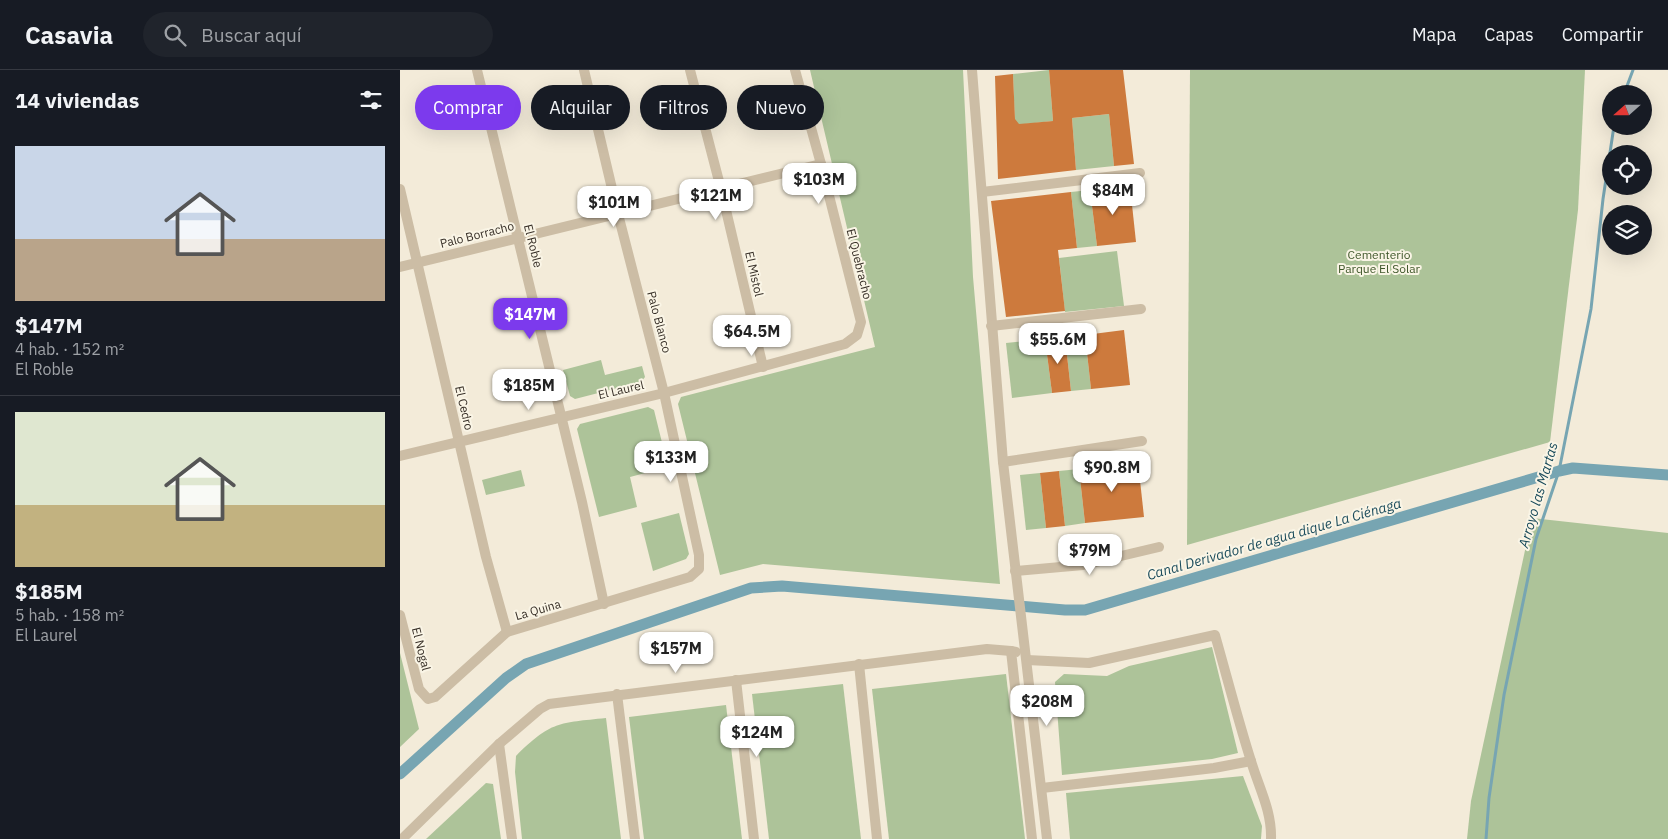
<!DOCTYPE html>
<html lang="es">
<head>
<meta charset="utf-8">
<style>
  body { margin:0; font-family:"IBM Plex Sans",sans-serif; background:#20242c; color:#f1f3f6; height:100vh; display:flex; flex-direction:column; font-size:19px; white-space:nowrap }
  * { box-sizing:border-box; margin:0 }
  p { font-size:16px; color:#9ea1a6 }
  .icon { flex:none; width:28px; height:28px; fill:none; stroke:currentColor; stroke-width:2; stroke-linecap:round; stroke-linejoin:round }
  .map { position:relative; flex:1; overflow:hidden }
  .sheet { display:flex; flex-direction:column; background:#171b24; width:400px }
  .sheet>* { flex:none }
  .banner { position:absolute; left:15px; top:15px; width:475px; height:45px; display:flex; gap:10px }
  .needle { width:32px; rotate:249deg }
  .tools { position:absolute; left:1202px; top:15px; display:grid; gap:10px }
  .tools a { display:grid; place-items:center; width:50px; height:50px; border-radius:50%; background:#171b24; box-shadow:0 5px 20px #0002; font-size:25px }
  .price { position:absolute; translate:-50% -42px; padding:0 11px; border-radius:10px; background:#fff; color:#222; font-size:16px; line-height:32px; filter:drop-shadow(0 1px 2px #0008) }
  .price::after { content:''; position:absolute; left:50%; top:30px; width:15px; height:11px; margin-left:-8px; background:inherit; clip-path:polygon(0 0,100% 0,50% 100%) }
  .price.active { background:#7c3aed; color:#fff }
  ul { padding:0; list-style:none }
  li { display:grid; align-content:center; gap:10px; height:265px; padding:0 15px }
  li+li { border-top:1px solid #363941 }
  li span { display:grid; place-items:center; height:155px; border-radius:0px; color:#555 }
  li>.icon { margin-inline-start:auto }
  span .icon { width:90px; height:90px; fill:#fffc; stroke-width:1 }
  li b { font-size:21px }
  h2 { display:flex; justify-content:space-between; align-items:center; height:60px; padding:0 15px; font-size:21px }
  .chip { padding:0 18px; border-radius:22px; background:#171b24; box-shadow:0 5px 20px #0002; font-size:18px; line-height:45px }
  .chip.active { background:#7c3aed; color:#fff }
  header { display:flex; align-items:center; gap:30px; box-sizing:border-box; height:70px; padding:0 25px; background:#171b24; border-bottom:1px solid #363941 }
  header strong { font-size:24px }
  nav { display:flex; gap:28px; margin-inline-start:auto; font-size:18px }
  .search { width:350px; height:45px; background:#20242c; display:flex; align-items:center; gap:12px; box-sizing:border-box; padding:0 18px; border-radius:28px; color:#9ea1a6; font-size:19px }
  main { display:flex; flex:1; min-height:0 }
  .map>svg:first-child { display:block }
  .green { fill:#adc399 }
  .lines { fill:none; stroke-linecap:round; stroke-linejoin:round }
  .stream { stroke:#77a5b2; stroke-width:3 }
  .canal { stroke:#77a5b2; stroke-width:11 }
  .building { fill:#cd7a3d }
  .street { stroke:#ccbda5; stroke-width:10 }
  .labels { text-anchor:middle; stroke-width:4; stroke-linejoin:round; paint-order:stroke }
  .street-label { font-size:12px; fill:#372f27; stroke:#faf5e6 }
  .park-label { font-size:12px; fill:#3e5629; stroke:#faf5e6 }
  .water-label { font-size:14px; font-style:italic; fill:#1a4b5b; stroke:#faf5e6 }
</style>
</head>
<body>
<header>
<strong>Casavia</strong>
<div class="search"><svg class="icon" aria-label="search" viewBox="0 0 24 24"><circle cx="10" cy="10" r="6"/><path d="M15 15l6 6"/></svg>Buscar aquí</div>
<nav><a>Mapa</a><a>Capas</a><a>Compartir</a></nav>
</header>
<main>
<section class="sheet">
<h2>14 viviendas<svg class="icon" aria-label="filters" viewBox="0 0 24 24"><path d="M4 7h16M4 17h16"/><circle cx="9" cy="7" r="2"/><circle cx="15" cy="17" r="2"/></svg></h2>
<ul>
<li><span style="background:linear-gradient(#c9d6e8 60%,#b9a48a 0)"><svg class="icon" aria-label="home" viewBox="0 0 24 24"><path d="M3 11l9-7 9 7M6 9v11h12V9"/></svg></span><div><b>$147M</b><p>4 hab. · 152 m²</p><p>El Roble</p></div></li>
<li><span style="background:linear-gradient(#dfe7d0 60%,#c2b280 0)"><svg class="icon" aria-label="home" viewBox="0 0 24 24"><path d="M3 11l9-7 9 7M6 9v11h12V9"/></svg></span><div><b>$185M</b><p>5 hab. · 158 m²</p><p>El Laurel</p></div></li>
</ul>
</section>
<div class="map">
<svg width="1268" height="769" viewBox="0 0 1268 769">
  <rect width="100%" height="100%" fill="#f3ebd9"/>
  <g class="green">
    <polygon points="410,0 563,0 573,207 600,514 363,494 320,505 278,334 281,327 475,277"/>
    <polygon points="649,0 653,51 615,55 613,4"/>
    <polygon points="790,0 1185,0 1178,140 1150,372 787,475"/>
    <polygon points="709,44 714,96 676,100 672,48"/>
    <polygon points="690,120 697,176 677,178 671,122"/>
    <polygon points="717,181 724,236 665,242 659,188"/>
    <polygon points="685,265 691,319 671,321 665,267"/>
    <polygon points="645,269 652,323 612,328 606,273"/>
    <polygon points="201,290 205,305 242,296 245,307 241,312 175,329 170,326 163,300"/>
    <polygon points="248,337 254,340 268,397 230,407 237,437 199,447 177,359 180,354"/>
    <polygon points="679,399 685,453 665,456 659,401"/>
    <polygon points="121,400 125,416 86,425 82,410"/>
    <polygon points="640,403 646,458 626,460 620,405"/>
    <polygon points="279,443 289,484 286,489 253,501 241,453"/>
    <polygon points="1132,448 1268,463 1268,769 1067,769 1071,731"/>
    <polygon points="812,577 838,683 812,689 662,705 655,612 664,604 707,606 729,596"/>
    <polygon points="0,583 19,659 0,677"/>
    <polygon points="606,604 625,769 489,769 472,619"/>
    <polygon points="443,614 461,769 369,769 352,624"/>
    <polygon points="326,635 342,769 244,769 229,647"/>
    <path d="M206,648L221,769H122L115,702L116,686C151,651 159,653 206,648Z"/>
    <polygon points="843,706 862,756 861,769 670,769 666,723"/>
    <polygon points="86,713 93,714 101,769 26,769"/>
  </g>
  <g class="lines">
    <g class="stream">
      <polyline points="1224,24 1233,0"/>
      <polyline points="1086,769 1089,728 1104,625 1136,469 1159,401 1191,239 1203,129 1214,56"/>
    </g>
    <polyline class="canal" points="0,704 106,608 126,594 351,518 382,516 665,540 685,540 1159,401 1173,398 1268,405"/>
  </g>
  <g class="building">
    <polygon points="649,0 723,0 734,94 714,96 709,44 672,48 676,100 598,109 595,6 613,4 615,49 619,54 653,51"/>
    <polygon points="730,116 736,172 697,176 690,120"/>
    <polygon points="671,122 677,178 658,180 665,241 606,247 591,131"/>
    <polygon points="724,260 730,315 691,319 685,265"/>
    <polygon points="665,267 671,321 652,323 645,269"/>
    <polygon points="738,392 744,447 685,453 679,399"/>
    <polygon points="659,401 665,456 646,458 640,403"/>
  </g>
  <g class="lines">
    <g class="street">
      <polyline points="77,0 182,432 204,534"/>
      <polyline points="290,0 321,119 363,297"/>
      <polyline points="572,0 603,392 647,769"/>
      <polyline points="0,119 86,487 107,562"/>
      <polyline points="582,122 740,103"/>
      <polyline points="0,197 421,94"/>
      <polyline points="591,256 741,239"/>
      <polyline points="0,386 264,323 445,274 457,265 461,252 421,94 395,0"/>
      <polyline points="603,392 742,371"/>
      <polyline points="615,501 683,495 759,477"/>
      <polyline points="0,545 19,619 28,629 35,627 107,562 290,507 299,499 299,485 264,323 218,144 184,0"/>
      <polyline points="616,582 611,581 632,769"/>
      <path d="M627,590L689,593L815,565C827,607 838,650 851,691C859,718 872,741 871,769"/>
      <polyline points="459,594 477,769"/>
      <polyline points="336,610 354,769"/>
      <polyline points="217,624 235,769"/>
      <polyline points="99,674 112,769"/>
      <polyline points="642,718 814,698 851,691"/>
      <polyline points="2,769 99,674 140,639 149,634 587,579 611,581"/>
    </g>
  </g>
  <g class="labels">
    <g class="street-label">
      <text transform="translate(77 165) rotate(-14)" y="4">Palo Borracho</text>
      <text transform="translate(133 176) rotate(76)" y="4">El Roble</text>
      <text transform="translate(459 194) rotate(76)" y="4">El Quebracho</text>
      <text transform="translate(354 204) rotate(77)" y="4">El Mistol</text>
      <text transform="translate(259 252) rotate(75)" y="4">Palo Blanco</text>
      <text transform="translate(221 320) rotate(-13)" y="4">El Laurel</text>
      <text transform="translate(64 338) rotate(77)" y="4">El Cedro</text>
      <text transform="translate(138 540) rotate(-16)" y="4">La Quina</text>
      <text transform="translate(21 579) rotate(76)" y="4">El Nogal</text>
    </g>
    <g class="park-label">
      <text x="979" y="189">Cementerio<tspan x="979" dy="14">Parque El Solar</tspan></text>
    </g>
    <g class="water-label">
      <text transform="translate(1138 425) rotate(-74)" y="5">Arroyo las Martas</text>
      <text transform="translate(874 469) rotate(-16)" y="5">Canal Derivador de agua dique La Ciénaga</text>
    </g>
  </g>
</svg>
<div class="tools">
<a><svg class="needle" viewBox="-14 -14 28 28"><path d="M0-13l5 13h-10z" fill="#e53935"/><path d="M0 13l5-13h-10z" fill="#9ea1a6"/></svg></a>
<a><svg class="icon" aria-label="locate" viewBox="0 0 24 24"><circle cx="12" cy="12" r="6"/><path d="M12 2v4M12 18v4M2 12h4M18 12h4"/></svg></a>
<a><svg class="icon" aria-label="layers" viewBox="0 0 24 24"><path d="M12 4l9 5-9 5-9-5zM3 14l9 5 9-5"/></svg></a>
</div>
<b class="price" style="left:419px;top:135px">$103M</b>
<b class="price" style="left:713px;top:146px">$84M</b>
<b class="price" style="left:316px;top:151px">$121M</b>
<b class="price" style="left:214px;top:158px">$101M</b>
<b class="price active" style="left:130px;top:270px">$147M</b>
<b class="price" style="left:352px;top:287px">$64.5M</b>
<b class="price" style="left:658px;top:295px">$55.6M</b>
<b class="price" style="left:129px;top:341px">$185M</b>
<b class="price" style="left:271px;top:413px">$133M</b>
<b class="price" style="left:712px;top:423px">$90.8M</b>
<b class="price" style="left:690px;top:506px">$79M</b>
<b class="price" style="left:276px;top:604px">$157M</b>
<b class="price" style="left:647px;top:657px">$208M</b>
<b class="price" style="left:357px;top:688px">$124M</b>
<div class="banner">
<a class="chip active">Comprar</a>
<a class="chip">Alquilar</a>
<a class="chip">Filtros</a>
<a class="chip">Nuevo</a>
</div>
</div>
</main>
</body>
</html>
